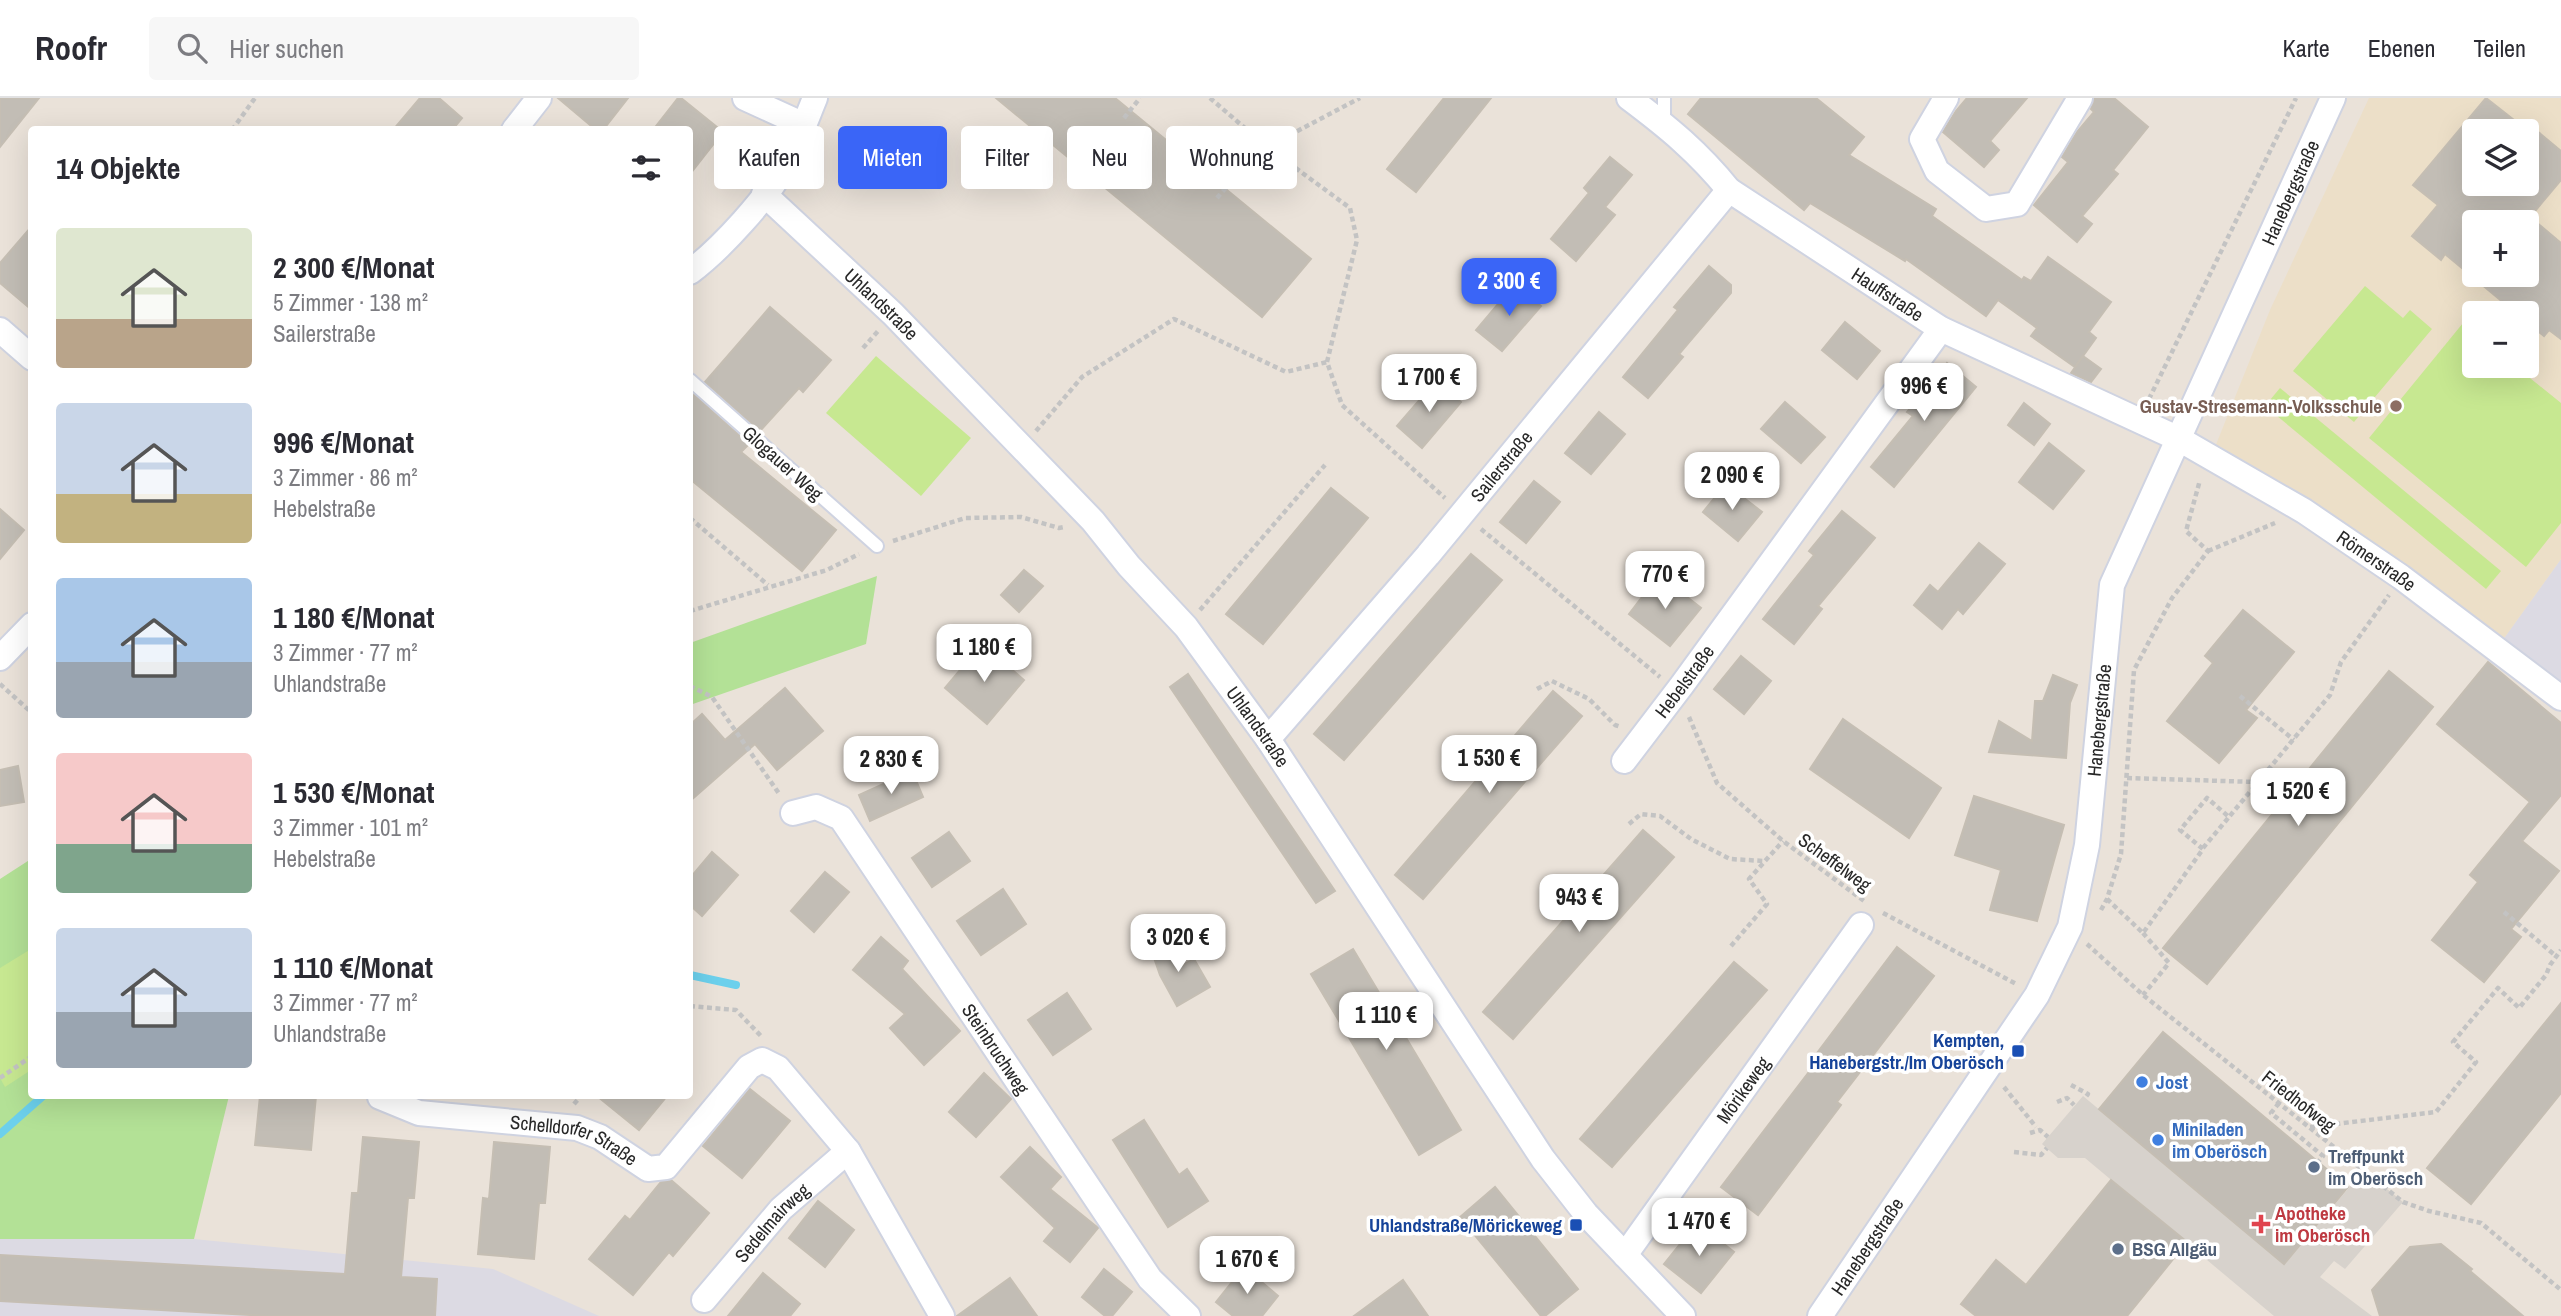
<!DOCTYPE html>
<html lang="de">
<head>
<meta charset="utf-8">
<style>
  body { margin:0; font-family:"Archivo Narrow",sans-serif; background:#f7f7f7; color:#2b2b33; height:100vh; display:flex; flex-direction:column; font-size:26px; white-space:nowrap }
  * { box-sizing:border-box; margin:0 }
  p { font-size:23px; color:#7c7c81 }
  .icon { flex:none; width:38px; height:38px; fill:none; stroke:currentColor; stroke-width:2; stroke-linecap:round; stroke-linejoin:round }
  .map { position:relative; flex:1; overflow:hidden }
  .drawer { position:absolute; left:28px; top:28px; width:665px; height:973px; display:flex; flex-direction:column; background:#fff; border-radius:7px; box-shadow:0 7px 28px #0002 }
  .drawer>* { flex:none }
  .hud { position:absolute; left:714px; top:28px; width:665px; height:63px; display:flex; gap:14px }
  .controls { position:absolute; left:2462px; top:21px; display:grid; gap:14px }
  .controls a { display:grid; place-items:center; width:77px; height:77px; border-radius:7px; background:#fff; box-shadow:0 7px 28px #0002; font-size:35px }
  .price { position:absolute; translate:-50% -60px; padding:0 16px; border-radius:14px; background:#fff; color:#222; font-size:23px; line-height:46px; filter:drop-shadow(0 2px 4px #0008) }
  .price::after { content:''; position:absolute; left:50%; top:42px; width:21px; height:16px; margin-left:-10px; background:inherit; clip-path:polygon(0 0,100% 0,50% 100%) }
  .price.active { background:#3a65f7; color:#fff }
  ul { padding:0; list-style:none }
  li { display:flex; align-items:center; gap:21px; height:175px; padding:0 28px }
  li span { display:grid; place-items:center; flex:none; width:196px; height:140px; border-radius:7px; color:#555 }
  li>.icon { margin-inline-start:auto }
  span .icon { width:84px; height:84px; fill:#fffc; stroke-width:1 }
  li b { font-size:30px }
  h2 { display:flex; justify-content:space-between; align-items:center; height:84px; padding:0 28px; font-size:30px }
  .tag { padding:0 24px; border-radius:7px; background:#fff; box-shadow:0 7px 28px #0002; font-size:24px; line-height:63px }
  .tag.active { background:#3a65f7; color:#fff }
  header { display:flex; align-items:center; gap:42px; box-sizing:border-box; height:98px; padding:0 35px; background:#fff; border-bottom:2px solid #e1e1e2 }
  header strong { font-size:33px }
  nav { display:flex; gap:38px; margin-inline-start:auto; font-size:24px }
  .search { width:490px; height:63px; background:#f7f7f7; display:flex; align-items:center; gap:18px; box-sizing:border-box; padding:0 24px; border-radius:7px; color:#7c7c81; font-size:26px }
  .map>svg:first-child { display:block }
  .industrial { fill:#dcdae3 }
  .education { fill:#ecdfc8; fill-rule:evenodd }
  .green { fill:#b3e196 }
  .pitch { fill:#c7e891 }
  .plaza { fill:#d7d2cc }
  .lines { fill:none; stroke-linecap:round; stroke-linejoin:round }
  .stream { stroke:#6cd0ec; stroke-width:8 }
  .building { fill:#c2bdb5; stroke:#c5beb3; stroke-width:2; fill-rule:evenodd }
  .service-casing { stroke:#cfd3e1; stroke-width:16 }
  .minor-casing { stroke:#cfd3e1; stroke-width:28 }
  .path { stroke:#c3c3c3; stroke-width:4.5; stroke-dasharray:5 3.5; stroke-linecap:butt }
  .service { stroke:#fff; stroke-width:12 }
  .minor { stroke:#fff; stroke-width:24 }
  .education-dot { fill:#8d6e63; stroke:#fff; stroke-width:2.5 }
  .transit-dot { fill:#1a4fb4; stroke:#fff; stroke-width:2.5 }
  .shop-dot { fill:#3f7fe0; stroke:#fff; stroke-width:2.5 }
  .service-dot { fill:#5c6f8a; stroke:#fff; stroke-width:2.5 }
  .health-dot { fill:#e0444e; stroke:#fff; stroke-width:2.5 }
  .labels { text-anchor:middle; stroke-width:7; stroke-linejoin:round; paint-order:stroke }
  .street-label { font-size:19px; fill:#282828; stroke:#fff }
  .education-label { font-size:19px; font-weight:bold; fill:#785e54; stroke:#fff; text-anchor:end }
  .transit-label { font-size:19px; font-weight:bold; fill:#164399; stroke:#fff; text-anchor:end }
  .shop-label { font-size:19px; font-weight:bold; fill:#366cbe; stroke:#fff; text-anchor:start }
  .service-label { font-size:19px; font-weight:bold; fill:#4e5e75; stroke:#fff; text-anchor:start }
  .health-label { font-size:19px; font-weight:bold; fill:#be3a42; stroke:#fff; text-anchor:start }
</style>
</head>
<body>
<header>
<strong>Roofr</strong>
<div class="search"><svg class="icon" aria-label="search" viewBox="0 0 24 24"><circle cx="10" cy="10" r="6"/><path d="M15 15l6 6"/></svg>Hier suchen</div>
<nav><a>Karte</a><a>Ebenen</a><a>Teilen</a></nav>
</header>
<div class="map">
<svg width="2561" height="1218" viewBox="0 0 2561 1218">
  <rect width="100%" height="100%" fill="#eae2d9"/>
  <g class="industrial">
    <polygon points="2561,461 2561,591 2502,543"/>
    <polygon points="0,1141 194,1141 493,1171 599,1218 0,1218"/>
  </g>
  <path class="education" d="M2369,0H2561V461L2502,543L2215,349L2270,212ZM2474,33H2527V86H2474ZM2474,124H2527V177H2474ZM2474,215H2527V268H2474Z"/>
  <g class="green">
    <polygon points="877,478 866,546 690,607 690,545"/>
    <polygon points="31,761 32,998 229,998 194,1141 0,1141 0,781"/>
  </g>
  <g class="pitch">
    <polygon points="2365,188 2403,220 2410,212 2432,231 2354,324 2293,273"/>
    <polygon points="2463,225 2474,234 2474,268 2515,268 2561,305 2561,425 2526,469 2369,340"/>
    <polygon points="876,258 971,340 921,398 826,315"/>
    <polygon points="2280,290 2501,473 2486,491 2265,308"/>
    <polygon points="31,851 31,972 5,989 0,980 0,870"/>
  </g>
  <polygon class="plaza" points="2083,998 2284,1166 2364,1072 2403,1104 2345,1171 2334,1163 2320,1179 2372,1218 2274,1218 2085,1060 2058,1060 2042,1046"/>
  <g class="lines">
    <g class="stream">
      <polyline points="690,877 736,887"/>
      <polyline points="0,1036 43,998"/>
    </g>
  </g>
  <g class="building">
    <polygon points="0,0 39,0 0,49"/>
    <polygon points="420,0 439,0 462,20 452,32 393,32"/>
    <polygon points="558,0 628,0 603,32 596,32"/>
    <polygon points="678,0 681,0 723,34 690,76 690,32 653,32"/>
    <polygon points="996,0 1115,0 1311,161 1262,219"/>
    <polygon points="1444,0 1491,0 1416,94 1387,71"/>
    <polygon points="1701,0 1816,0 1864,39 1849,57 1936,111 1932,118 2022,182 2024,179 2031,183 2048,159 2111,204 2089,234 2096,240 2075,269 2031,238 2037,230 1998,202 1986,218 1906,161 1905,163 1810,105 1804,112 1688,16"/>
    <polygon points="1967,0 2027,0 1990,43 1999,52 1984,69 1943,34 1956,13"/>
    <polygon points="2095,0 2114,0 2148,29 2113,72 2118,76 2082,118 2092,126 2077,144 2034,107 2068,64 2062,59 2077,34 2094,14 2091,11"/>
    <path d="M2486,0L2528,33H2474V86H2527V46L2537,33L2561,53V82L2530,119L2561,145V241L2549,232L2544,238L2527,224V215H2516L2445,156L2441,162L2412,138L2438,107L2413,87ZM2527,123V177H2474V124Z"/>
    <polygon points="1610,59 1632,77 1605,109 1615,117 1576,163 1551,141 1589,95 1584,90"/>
    <polygon points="32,128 32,212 0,185 0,165"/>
    <polygon points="1709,168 1731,187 1731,195 1679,256 1683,259 1648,300 1623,279 1678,212 1674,209"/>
    <polygon points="1515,186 1541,208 1502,253 1476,232"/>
    <polygon points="770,209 831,262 803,294 799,290 760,333 705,284"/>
    <polygon points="1845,224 1880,253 1857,281 1822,252"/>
    <polygon points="2083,258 2101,271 2091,284 2071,275"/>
    <polygon points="1947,265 1976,289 1894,389 1871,369 1913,318 1907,314"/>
    <polygon points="1436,283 1461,304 1422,350 1397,328"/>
    <polygon points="694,297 749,346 741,354 836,432 802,473 690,381 690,302"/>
    <polygon points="1785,304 1825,339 1801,365 1761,331"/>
    <polygon points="2024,305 2050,326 2034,347 2008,327"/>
    <polygon points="1599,314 1625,336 1591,376 1565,355"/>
    <polygon points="2049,345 2084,373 2053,411 2019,384"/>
    <polygon points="1534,383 1560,404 1526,445 1500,424"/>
    <polygon points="1726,386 1762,414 1738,443 1703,414"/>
    <polygon points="1331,390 1368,420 1263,546 1226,516"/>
    <polygon points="0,411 24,432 0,461"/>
    <polygon points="1842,413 1875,440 1818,508 1822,511 1794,546 1763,521 1814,457 1809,453"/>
    <polygon points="1979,445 2005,466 1963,516 1958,511 1942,531 1914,507 1930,487 1938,494"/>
    <polygon points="1471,456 1502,482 1344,662 1314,636"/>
    <polygon points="1024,472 1043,488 1019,514 1001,497"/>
    <polygon points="1659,477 1701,510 1670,548 1629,516"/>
    <polygon points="2243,512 2294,554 2246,612 2257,620 2219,665 2167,623 2213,565 2205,558"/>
    <polygon points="982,546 1024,582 987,626 945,590"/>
    <polygon points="1741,558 1771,583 1744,616 1714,591"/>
    <polygon points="2488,564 2561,625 2561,697 2522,743 2559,773 2511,831 2521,839 2484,884 2432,842 2478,784 2470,777 2530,704 2437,626"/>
    <polygon points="2389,573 2433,609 2207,886 2163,850"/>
    <polygon points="1188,576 1335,793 1316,805 1170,589"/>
    <polygon points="2053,577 2077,587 2070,605 2066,660 1989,654 1999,623 2032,643 2035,603 2043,603"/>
    <polygon points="785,590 823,633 777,672 755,646 690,703 690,627 702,616 725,642"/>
    <polygon points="1553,593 1582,618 1423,801 1395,777"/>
    <polygon points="1843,621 1941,690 1909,740 1810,671"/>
    <polygon points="18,668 24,704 0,708 0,672"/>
    <polygon points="912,673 923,699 870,723 859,697"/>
    <polygon points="1974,698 2064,727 2037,823 1990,812 2001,772 1955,757"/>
    <polygon points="1643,732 1674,759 1513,941 1483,914"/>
    <polygon points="949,734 970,763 932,789 912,760"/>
    <polygon points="712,754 738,777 702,818 690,807 690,780"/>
    <polygon points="825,774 849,794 814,834 791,813"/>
    <polygon points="1003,791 1026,826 981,857 957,823"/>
    <polygon points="881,839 908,863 902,871 960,933 924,967 890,930 905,916 853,872"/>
    <polygon points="1169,840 1179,869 1194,861 1210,889 1177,908 1160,877 1150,848"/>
    <polygon points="1897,849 1934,878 1837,1004 1841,1007 1758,1117 1721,1089 1818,962 1814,959"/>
    <polygon points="1353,851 1461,1032 1419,1057 1311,876"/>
    <polygon points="1734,864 1767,892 1612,1069 1580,1041"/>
    <polygon points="1067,895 1091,931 1053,957 1028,922"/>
    <polygon points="2561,905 2561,995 2471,1106 2427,1070"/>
    <polygon points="2163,934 2348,1089 2284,1166 2099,1011"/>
    <polygon points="984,975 1011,1001 976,1039 949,1014"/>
    <polygon points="750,991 790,1023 742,1080 703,1048"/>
    <polygon points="260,998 316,998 311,1052 255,1047"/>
    <polygon points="597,998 667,998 639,1032"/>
    <polygon points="1144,1022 1179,1077 1187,1071 1208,1103 1168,1129 1113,1042"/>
    <polygon points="363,1039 419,1044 414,1100 408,1100 401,1179 437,1181 435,1218 268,1218 0,1203 0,1157 345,1176 352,1095 358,1095"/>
    <polygon points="494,1044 550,1049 545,1105 539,1105 534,1161 478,1156 483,1100 489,1101"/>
    <polygon points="1030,1049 1061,1079 1050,1091 1098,1130 1070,1164 1044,1143 1055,1130 1001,1079"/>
    <polygon points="671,1082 709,1115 673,1158 669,1154 633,1197 589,1161 625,1118 630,1122 661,1084"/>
    <polygon points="2111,1082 2187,1144 2127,1218 1976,1218 1961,1206 1996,1162 2026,1187"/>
    <polygon points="1495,1089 1578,1191 1545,1218 1541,1218 1460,1119"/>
    <polygon points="818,1103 854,1132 825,1169 789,1140"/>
    <polygon points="1697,1125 1734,1154 1701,1195 1664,1166"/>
    <polygon points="2441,1146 2472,1171 2470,1173 2523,1218 2380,1218 2372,1192 2410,1149"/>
    <polygon points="1244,1169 1278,1198 1262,1218 1233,1218 1216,1204"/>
    <polygon points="1104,1171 1132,1194 1112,1218 1105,1218 1082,1199"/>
    <polygon points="763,1175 800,1206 790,1218 728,1218"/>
    <polygon points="1010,1180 1037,1218 957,1218"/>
    <polygon points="1403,1182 1428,1218 1354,1218"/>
  </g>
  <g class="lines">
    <g class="service-casing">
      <g id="service">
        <polyline points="1664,25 1664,0"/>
        <polyline points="690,282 877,448"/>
      </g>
    </g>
    <g class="minor-casing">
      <g id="minor">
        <polyline points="745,0 804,27"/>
        <path id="s1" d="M1629,0C1669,30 1698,54 1729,92L1941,231L2179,341L2304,413L2401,479L2561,600"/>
        <polyline points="1946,0 1922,41 1937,73 1986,111 2017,106 2080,0"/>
        <polyline points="514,32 539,0"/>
        <path id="s2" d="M764,96L893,216L1093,423L1129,468L1186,529L1268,641L1543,1061L1586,1116L1683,1218"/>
        <path d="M690,174C723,149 766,101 787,65C798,44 806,22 815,0"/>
        <polyline points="0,232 32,260"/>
        <polyline points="0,560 32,527"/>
        <path id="s3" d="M1268,641L1428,457L1729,92"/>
        <path id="s4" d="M1624,663L1682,587L1941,231"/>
        <path id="s5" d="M793,715L816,709L841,720L1150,1181L1188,1218"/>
        <path id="s6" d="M380,999L419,1015L577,1030L600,1039L648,1071L666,1069L749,969L762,962L778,970L848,1053L942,1218"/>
        <path id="s7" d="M1625,1157L1861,827"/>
        <path id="s8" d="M704,1202L781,1111L848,1053"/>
        <path id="s9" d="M1820,1218L2037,897L2070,829L2087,747L2112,487L2333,0"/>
      </g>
    </g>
    <g class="path">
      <polyline points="1210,0 1267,49 1350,110 1357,142 1327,264 1342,307 1445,400"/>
      <polyline points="1124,20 1140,0"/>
      <polyline points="232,32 255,0"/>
      <polyline points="1267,49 1360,0"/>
      <polyline points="1217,100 1264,46"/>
      <polyline points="863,250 879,232"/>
      <polyline points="2149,301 2296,0"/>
      <polyline points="1036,333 1082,279 1174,221 1286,274 1327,264"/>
      <polyline points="690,420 768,487"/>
      <polyline points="1481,431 1660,579"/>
      <polyline points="893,443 965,420 1021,419 1059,430 1064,429"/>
      <polyline points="2208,453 2275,425"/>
      <polyline points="1200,512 1325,367"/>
      <polyline points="690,513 827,472 859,456"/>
      <polyline points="0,586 32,615"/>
      <polyline points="690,588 712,599 780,697"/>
      <polyline points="1537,591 1552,583 1589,601 1615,627 1621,629"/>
      <polyline points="2240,598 2294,642"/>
      <polyline points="1689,619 1717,685 1783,743 1864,803"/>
      <polyline points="2127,680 2256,684"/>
      <polyline points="1629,726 1641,716 1660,718 1691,741 1730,761 1764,763"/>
      <polyline points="2203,750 2229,719"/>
      <polyline points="2107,801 2143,835 2203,751 2180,732 2207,700 2229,719 2330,597 2341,564 2389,497"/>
      <polyline points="2101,812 2107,801 2121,756 2134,572 2172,500 2208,453 2186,433 2200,382"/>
      <polyline points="2504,814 2556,858"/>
      <polyline points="1883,815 2018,887"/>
      <polyline points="2143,835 2169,865 2143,897"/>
      <polyline points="2087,846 2143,897 2403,1104 2429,1113 2481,1125 2561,1192"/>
      <polyline points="1731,848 1767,806 1749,781 1783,743"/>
      <polyline points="690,908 736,912 761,938"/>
      <polyline points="0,980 32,958"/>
      <polyline points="2071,987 2088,996 2085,1000"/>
      <polyline points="2004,989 2036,1029"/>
      <polyline points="2057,1004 2067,1000 2074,1007"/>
      <polyline points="2279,1005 2271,1015 2323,1058 2318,1064"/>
      <polyline points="574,1006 581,998"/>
      <polyline points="2310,1029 2436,1014 2476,964 2453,944 2498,890 2519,910 2546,877 2550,867 2561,852"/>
      <polyline points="2030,1035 2040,1032 2048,1039"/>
      <polyline points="2014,1054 2041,1057 2047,1050"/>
    </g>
    <use href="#service" class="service"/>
    <use href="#minor" class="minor"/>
  </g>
  <circle class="education-dot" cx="2396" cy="308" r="7"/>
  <g class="transit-dot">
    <rect x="2011" y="946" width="14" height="14" rx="3.5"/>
    <rect x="1569" y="1120" width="14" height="14" rx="3.5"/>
  </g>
  <g class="shop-dot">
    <circle cx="2142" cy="984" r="7"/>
    <circle cx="2158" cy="1042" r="7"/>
  </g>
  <g class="service-dot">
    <circle cx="2314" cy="1069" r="7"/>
    <circle cx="2118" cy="1151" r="7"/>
  </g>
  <path class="health-dot" d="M2257.5 1115.5h7v7h7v7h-7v7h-7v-7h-7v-7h7z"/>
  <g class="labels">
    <g class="street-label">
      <text dy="7" stroke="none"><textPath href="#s9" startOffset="1239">Hanebergstraße</textPath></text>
      <text dy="7" stroke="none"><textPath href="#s1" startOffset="326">Hauffstraße</textPath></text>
      <text dy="7" stroke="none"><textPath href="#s2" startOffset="161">Uhlandstraße</textPath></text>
      <text transform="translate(783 365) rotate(42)" y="7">Glogauer Weg</text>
      <text dy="7" stroke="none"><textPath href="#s3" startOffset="359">Sailerstraße</textPath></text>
      <text dy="7" stroke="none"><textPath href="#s1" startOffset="884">Römerstraße</textPath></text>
      <text dy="7" stroke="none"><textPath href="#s4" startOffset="100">Hebelstraße</textPath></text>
      <text dy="7" stroke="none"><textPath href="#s9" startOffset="672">Hanebergstraße</textPath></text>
      <text dy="7" stroke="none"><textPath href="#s2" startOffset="728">Uhlandstraße</textPath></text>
      <text transform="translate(1835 764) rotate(36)" y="7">Scheffelweg</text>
      <text dy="7" stroke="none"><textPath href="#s5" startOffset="329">Steinbruchweg</textPath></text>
      <text dy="7" stroke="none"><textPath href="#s7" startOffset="203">Mörikeweg</textPath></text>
      <text transform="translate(2299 1003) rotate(38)" y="7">Friedhofweg</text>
      <text dy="7" stroke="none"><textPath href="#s6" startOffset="201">Schelldorfer Straße</textPath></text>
      <text dy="7" stroke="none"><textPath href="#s8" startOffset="103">Sedelmairweg</textPath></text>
      <text dy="7" stroke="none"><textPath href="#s9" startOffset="84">Hanebergstraße</textPath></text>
    </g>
    <g class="education-label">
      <text x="2382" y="315">Gustav-Stresemann-Volksschule</text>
    </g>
    <g class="transit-label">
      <text x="2004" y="949">Kempten,<tspan x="2004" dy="22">Hanebergstr./Im Oberösch</tspan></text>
      <text x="1562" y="1134">Uhlandstraße/Mörickeweg</text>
    </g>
    <g class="shop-label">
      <text x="2156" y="991">Jost</text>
      <text x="2172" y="1038">Miniladen<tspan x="2172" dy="22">im Oberösch</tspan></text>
    </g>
    <g class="service-label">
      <text x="2328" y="1065">Treffpunkt<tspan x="2328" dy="22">im Oberösch</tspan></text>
      <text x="2132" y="1158">BSG Allgäu</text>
    </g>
    <g class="health-label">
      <text x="2275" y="1122">Apotheke<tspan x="2275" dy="22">im Oberösch</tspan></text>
    </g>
  </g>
</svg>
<div class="controls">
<a><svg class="icon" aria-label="layers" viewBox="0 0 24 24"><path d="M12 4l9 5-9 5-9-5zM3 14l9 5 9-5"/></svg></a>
<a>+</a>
<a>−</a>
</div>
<b class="price active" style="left:1509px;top:220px">2 300 €</b>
<b class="price" style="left:1429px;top:316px">1 700 €</b>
<b class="price" style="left:1924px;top:325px">996 €</b>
<b class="price" style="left:1732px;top:414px">2 090 €</b>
<b class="price" style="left:1665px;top:513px">770 €</b>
<b class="price" style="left:984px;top:586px">1 180 €</b>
<b class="price" style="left:1489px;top:697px">1 530 €</b>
<b class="price" style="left:891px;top:698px">2 830 €</b>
<b class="price" style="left:2298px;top:730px">1 520 €</b>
<b class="price" style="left:1579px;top:836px">943 €</b>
<b class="price" style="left:1178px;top:876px">3 020 €</b>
<b class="price" style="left:1386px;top:954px">1 110 €</b>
<b class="price" style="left:1699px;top:1160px">1 470 €</b>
<b class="price" style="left:1247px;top:1198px">1 670 €</b>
<div class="hud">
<a class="tag">Kaufen</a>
<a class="tag active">Mieten</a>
<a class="tag">Filter</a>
<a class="tag">Neu</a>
<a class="tag">Wohnung</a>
</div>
<section class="drawer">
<h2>14 Objekte<svg class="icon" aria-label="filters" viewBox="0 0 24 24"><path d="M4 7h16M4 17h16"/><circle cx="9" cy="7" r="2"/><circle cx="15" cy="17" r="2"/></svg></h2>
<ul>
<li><span style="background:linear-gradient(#dfe7d0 65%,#b9a48a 0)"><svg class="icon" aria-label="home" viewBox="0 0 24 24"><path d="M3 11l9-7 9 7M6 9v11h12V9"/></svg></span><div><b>2 300 €/Monat</b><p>5 Zimmer · 138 m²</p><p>Sailerstraße</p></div></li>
<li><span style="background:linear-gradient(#c9d6e8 65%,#c2b280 0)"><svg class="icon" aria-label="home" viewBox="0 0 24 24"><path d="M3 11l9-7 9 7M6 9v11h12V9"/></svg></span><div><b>996 €/Monat</b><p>3 Zimmer · 86 m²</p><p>Hebelstraße</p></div></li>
<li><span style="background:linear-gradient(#a9c7e8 60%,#9aa5b1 0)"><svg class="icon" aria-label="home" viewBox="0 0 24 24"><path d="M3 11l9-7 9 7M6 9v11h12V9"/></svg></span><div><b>1 180 €/Monat</b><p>3 Zimmer · 77 m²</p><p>Uhlandstraße</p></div></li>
<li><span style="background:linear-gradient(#f6c9c9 65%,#7fa58c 0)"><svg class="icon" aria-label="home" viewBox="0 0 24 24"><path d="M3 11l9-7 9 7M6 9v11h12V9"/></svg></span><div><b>1 530 €/Monat</b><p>3 Zimmer · 101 m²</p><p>Hebelstraße</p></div></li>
<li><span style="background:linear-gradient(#c9d6e8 60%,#9aa5b1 0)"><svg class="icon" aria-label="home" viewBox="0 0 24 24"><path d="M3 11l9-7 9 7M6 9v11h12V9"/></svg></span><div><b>1 110 €/Monat</b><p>3 Zimmer · 77 m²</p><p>Uhlandstraße</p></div></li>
</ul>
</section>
</div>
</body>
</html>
